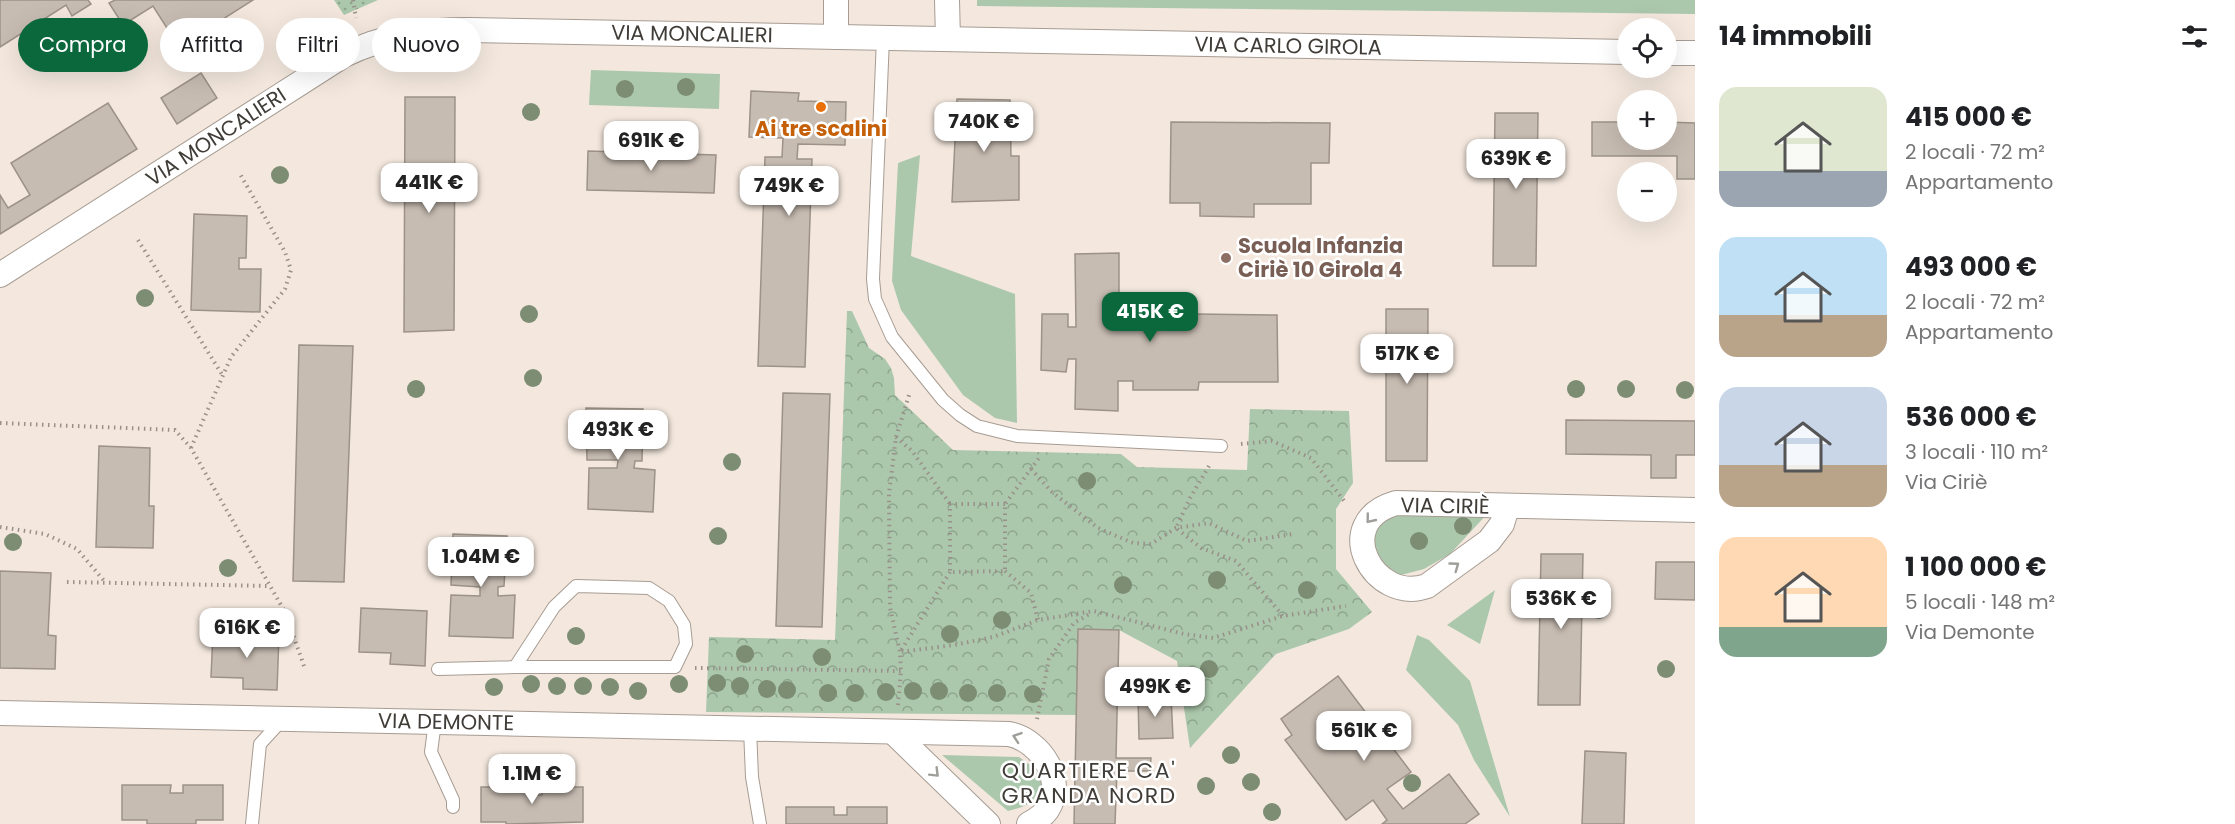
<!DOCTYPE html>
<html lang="it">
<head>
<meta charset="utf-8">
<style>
  body { margin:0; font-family:Poppins,sans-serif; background:#f2f2f2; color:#202124; height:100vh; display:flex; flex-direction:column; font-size:22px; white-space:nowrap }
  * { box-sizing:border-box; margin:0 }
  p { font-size:20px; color:#757577 }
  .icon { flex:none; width:33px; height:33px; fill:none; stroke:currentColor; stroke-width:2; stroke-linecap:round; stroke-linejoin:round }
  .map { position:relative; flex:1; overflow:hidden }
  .drawer { display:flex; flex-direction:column; background:#fff; width:540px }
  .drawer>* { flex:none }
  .guide { position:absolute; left:18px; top:18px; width:570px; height:54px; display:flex; gap:12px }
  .buttons { position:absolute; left:1617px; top:18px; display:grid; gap:12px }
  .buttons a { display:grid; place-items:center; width:60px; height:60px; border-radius:50%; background:#fff; box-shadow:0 6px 24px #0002; font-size:30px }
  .price { position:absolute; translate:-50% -51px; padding:0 14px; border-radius:12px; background:#fff; color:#222; font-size:20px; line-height:39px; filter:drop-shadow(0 2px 3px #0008) }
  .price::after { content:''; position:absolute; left:50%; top:36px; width:18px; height:14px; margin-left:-9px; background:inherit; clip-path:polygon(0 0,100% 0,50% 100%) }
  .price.active { background:#0a683c; color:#fff }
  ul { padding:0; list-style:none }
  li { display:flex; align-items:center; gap:18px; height:150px; padding:0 24px }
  li span { display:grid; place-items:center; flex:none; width:168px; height:120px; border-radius:18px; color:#555 }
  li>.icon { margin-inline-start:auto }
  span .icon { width:72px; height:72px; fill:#fffc; stroke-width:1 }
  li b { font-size:26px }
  h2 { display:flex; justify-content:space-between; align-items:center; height:72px; padding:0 24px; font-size:26px }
  .tag { padding:0 21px; border-radius:27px; background:#fff; box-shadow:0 6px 24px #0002; font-size:21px; line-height:54px }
  .tag.active { background:#0a683c; color:#fff }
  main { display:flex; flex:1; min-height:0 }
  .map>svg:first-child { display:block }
  .grass { fill:#acc8ac }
  .park { fill:url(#park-crowns) }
  .garden { fill:url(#garden-dots) }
  .building { fill:#c7bcb2; stroke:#9c9288; stroke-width:1.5 }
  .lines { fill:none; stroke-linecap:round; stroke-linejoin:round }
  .service-casing { stroke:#a79c93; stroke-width:14 }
  .minor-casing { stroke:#a79c93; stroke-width:26 }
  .path { stroke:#989089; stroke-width:4; stroke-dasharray:1.5 4.5; stroke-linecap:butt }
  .service { stroke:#fff; stroke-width:12 }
  .minor { stroke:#fff; stroke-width:24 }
  .tree { fill:#7c8d74 }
  .oneway { stroke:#a09e9b }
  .food-dot { fill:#e8710a; stroke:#fff; stroke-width:2 }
  .education-dot { fill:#8d6e63; stroke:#fff; stroke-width:2 }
  .labels { text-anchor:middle; stroke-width:5; stroke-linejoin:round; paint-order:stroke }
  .street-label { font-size:21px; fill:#403c37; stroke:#fff }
  .food-label { font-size:21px; font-weight:bold; fill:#c56008; stroke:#fff }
  .education-label { font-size:21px; font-weight:bold; fill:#785e54; stroke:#fff; text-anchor:start }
  .neighbourhood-label { font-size:22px; letter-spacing:1.5px; fill:#403c37; stroke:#fff }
</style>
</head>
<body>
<main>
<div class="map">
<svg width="1695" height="824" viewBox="0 0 1695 824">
  <defs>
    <pattern id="park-crowns" width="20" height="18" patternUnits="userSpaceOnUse" patternTransform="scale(1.5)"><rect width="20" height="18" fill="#acc8ac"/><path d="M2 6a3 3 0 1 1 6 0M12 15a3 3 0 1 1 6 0" fill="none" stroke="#8da48d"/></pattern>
    <pattern id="garden-dots" width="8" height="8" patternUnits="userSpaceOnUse" patternTransform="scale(1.5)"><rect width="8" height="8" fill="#acc8ac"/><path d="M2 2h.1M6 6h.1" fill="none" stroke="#8da48d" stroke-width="1.8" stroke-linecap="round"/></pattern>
  </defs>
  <rect width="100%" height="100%" fill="#f4e8de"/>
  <g class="grass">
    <polygon points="977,0 1695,0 1695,14 977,6"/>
    <polygon points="591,70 720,74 719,109 589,105"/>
    <polygon points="920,155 911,256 1015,294 1017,423 995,418 963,395 901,310 892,281 898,163"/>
    <polygon points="1489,512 1450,554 1424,569 1401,575 1388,571 1374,549 1375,527 1386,514"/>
    <polygon points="1495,590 1480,644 1447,625"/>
    <polygon points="1417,635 1429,640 1470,681 1510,817 1474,760 1458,725 1406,670"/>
    <path d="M942,755L1019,757L1033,767L1043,781C1035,802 1029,806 1008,811Z"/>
  </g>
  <polygon class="park" points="847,311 852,311 869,348 885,359 891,368 894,378 895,395 953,450 1121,454 1137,467 1247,470 1250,409 1349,411 1353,483 1336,509 1336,569 1372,612 1349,629 1276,654 1190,748 1177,661 1119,630 1078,629 1077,715 706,712 709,637 835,640"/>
  <polygon class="garden" points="334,0 378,0 344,15"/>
  <g class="building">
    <polygon points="0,0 88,0 91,4 72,16 66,5 0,47"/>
    <polygon points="115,0 253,0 179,47 153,6 123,25 109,3"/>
    <polygon points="201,73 217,98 177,124 161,98"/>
    <polygon points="751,91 799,93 798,101 846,102 845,145 798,144 797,159 812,159 805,367 758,366 765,157 782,157 783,138 749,137"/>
    <polygon points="405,97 455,97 454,330 404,332"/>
    <polygon points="957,99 1010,100 1011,156 1019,156 1019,200 952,202"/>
    <polygon points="108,103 137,149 0,234 0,195 8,208 30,195 11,163"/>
    <polygon points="1495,113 1538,113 1536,266 1493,266"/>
    <polygon points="1171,122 1330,123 1329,163 1311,163 1311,204 1254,204 1254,217 1200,216 1200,203 1170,203"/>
    <polygon points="1592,122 1628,122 1628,140 1666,140 1666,122 1695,123 1695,179 1677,179 1677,156 1592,156"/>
    <polygon points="588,151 716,155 714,193 587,190"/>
    <polygon points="194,214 247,216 246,258 239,258 239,269 261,269 260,312 191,310"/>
    <polygon points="1119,253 1119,313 1277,315 1278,382 1199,382 1198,390 1133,390 1133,381 1118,381 1118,411 1075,409 1076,359 1068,359 1066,372 1041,370 1042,314 1068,314 1068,327 1076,327 1075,254"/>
    <polygon points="1386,309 1428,309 1427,461 1386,461"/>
    <polygon points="299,345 353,346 344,582 293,581"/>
    <polygon points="783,393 830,394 822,627 776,626"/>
    <polygon points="586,408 643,409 642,461 635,461 634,468 655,470 653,512 588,509 589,468 617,468 618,460 587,460"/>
    <polygon points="1566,420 1695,421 1695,455 1676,455 1676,478 1651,478 1651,455 1566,454"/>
    <polygon points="99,446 150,448 149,506 154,506 153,548 96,547"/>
    <polygon points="453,534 507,536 504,586 498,587 498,596 515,595 513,638 449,636 451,595 480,596 480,587 451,585"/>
    <polygon points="1541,554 1583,554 1580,705 1538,705"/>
    <polygon points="1656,562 1695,562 1695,600 1655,599"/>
    <polygon points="0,571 51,573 48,635 56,636 55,669 0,668"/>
    <polygon points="361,608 427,611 425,666 390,664 391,653 359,652"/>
    <polygon points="1078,629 1119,630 1116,758 1151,758 1150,771 1117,771 1115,824 1074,824"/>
    <polygon points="213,633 279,635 277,690 243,689 243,678 211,677"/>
    <polygon points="1338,676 1411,772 1387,789 1403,809 1449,774 1479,814 1465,824 1382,824 1387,820 1373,800 1346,820 1285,740 1292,735 1281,719"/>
    <polygon points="1171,696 1173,738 1139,739 1138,697"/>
    <polygon points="1585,751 1626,753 1624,824 1582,824"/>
    <polygon points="122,785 171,785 170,793 183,793 183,785 223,785 223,820 196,820 196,824 147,824 147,820 122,820"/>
    <polygon points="481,787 530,787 530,795 542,795 542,787 583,787 583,822 506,824 506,822 481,822"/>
    <polygon points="786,807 834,807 834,815 847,815 847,807 887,807 887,824 786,824"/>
  </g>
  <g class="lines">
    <g class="service-casing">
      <g id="service">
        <polyline points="883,38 873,279 875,299 892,337 943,400 960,415 977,426 1017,436 1221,446"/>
        <polyline points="438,669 515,667 675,667 686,644 684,625 669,601 649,588 576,586 554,607 515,667"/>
        <polyline points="435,722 431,752 453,800 453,807"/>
        <polyline points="750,729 752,777 760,824"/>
        <polyline points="252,824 260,744 283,719"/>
      </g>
    </g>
    <g class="minor-casing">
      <g id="minor">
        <polyline points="836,0 836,37"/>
        <polyline points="947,0 948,39"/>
        <polyline points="1666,53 1695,53"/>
        <path d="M0,275L344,55C385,35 425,30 469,30L1628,52"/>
        <path d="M1507,507L1502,524L1489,541L1427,586C1374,605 1329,522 1396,503L1695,510"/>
        <path d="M0,713L1009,734C1040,740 1067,780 1047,810C1042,817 1036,820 1029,824"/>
        <polyline points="893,732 988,824"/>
      </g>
    </g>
    <g class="path">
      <polyline points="353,0 356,18"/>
      <polyline points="138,240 223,376"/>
      <polyline points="0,423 175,430 191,448 285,612 304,666"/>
      <polyline points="896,437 912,451 950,504"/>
      <polyline points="1241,444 1272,441 1311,458 1345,502"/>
      <polyline points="191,448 231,357 285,289 291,270 285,252 240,174"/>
      <polyline points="1209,466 1190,498 1176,528 1201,548 1236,561 1283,616"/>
      <polyline points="1031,469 1052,492 1098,528 1133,543 1151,544 1176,528 1209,523 1247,541 1293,534"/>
      <polyline points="1005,504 950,504 950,572 1005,571 1005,504 1039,458"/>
      <polyline points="0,527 45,534 77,549 106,583"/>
      <polyline points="1005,571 1031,593 1038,620"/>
      <polyline points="950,572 900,652 954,645 993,637 1038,620 1094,611 1184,634 1213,638 1283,616 1346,606"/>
      <polyline points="67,582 270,586"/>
      <polyline points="695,668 901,671"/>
      <polyline points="898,705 901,671 900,652 890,608 889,494 896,437 910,392"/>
      <polyline points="1037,719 1049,659 1074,623 1091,613"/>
    </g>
    <use href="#service" class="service"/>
    <use href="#minor" class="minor"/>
  </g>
  <g class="tree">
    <circle cx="686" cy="87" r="9"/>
    <circle cx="625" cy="89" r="9"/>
    <circle cx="531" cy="112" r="9"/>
    <circle cx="280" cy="175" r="9"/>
    <circle cx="145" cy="298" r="9"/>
    <circle cx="529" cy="314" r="9"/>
    <circle cx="533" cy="378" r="9"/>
    <circle cx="416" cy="389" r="9"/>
    <circle cx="1576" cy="389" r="9"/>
    <circle cx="1626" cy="389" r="9"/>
    <circle cx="1685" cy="390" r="9"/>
    <circle cx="732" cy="462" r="9"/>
    <circle cx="1087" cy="481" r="9"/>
    <circle cx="1463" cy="526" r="9"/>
    <circle cx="718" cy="536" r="9"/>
    <circle cx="1419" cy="541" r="9"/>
    <circle cx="13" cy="542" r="9"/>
    <circle cx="228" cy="568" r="9"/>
    <circle cx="1217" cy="580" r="9"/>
    <circle cx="1123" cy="585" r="9"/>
    <circle cx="1307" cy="590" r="9"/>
    <circle cx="1599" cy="610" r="9"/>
    <circle cx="1002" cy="620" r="9"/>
    <circle cx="950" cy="634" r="9"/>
    <circle cx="576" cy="636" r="9"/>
    <circle cx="745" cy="654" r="9"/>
    <circle cx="822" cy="657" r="9"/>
    <circle cx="1209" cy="669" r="9"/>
    <circle cx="1666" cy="669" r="9"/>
    <circle cx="717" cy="683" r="9"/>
    <circle cx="531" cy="684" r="9"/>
    <circle cx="679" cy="684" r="9"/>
    <circle cx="557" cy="686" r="9"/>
    <circle cx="583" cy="686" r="9"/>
    <circle cx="740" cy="686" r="9"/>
    <circle cx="494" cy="687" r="9"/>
    <circle cx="610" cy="687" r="9"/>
    <circle cx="767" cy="689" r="9"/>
    <circle cx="787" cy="690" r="9"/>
    <circle cx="638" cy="691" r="9"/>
    <circle cx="913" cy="691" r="9"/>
    <circle cx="939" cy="691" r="9"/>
    <circle cx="886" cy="692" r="9"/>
    <circle cx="828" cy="693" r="9"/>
    <circle cx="855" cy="693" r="9"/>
    <circle cx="968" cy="693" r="9"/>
    <circle cx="997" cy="693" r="9"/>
    <circle cx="1033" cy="694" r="9"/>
    <circle cx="1231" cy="755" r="9"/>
    <circle cx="1251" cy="782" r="9"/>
    <circle cx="1412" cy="783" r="9"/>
    <circle cx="1206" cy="786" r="9"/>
    <circle cx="1272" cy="812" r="9"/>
  </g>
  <defs><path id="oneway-chevron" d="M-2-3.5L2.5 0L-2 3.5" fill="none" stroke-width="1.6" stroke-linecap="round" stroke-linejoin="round" transform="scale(1.5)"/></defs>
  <g class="oneway">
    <use href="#oneway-chevron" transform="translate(1370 519) rotate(129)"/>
    <use href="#oneway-chevron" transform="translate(1455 566) rotate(-36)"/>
    <use href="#oneway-chevron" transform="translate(1017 737) rotate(-161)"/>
    <use href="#oneway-chevron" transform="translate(935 773) rotate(45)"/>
  </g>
  <circle class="food-dot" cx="821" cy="107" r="6"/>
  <circle class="education-dot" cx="1226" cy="258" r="6"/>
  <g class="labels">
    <g class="street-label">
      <text transform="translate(692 34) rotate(1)" y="7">VIA MONCALIERI</text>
      <text transform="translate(1288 46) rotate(1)" y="7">VIA CARLO GIROLA</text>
      <text transform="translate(216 137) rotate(-33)" y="7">VIA MONCALIERI</text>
      <text transform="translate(1445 506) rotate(1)" y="7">VIA CIRIÈ</text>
      <text transform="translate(446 722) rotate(1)" y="7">VIA DEMONTE</text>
    </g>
    <g class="food-label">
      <text x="821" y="136">Ai tre scalini</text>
    </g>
    <g class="education-label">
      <text x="1238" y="253">Scuola Infanzia<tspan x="1238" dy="24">Ciriè 10 Girola 4</tspan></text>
    </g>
    <g class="neighbourhood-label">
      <text x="1089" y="778">QUARTIERE CA'<tspan x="1089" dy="25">GRANDA NORD</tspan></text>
    </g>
  </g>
</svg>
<div class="buttons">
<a><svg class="icon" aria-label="locate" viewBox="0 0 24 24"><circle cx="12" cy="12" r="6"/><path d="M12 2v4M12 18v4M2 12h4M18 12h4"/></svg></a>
<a>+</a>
<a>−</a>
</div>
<b class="price" style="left:984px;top:153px">740K €</b>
<b class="price" style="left:651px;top:172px">691K €</b>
<b class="price" style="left:1516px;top:190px">639K €</b>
<b class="price" style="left:429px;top:214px">441K €</b>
<b class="price" style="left:789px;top:217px">749K €</b>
<b class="price active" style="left:1150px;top:343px">415K €</b>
<b class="price" style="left:1407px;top:385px">517K €</b>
<b class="price" style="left:618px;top:461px">493K €</b>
<b class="price" style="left:481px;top:588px">1.04M €</b>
<b class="price" style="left:1561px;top:630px">536K €</b>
<b class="price" style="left:247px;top:659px">616K €</b>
<b class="price" style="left:1155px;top:718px">499K €</b>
<b class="price" style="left:1364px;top:762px">561K €</b>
<b class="price" style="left:532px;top:805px">1.1M €</b>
<div class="guide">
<a class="tag active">Compra</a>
<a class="tag">Affitta</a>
<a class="tag">Filtri</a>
<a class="tag">Nuovo</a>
</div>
</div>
<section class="drawer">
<h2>14 immobili<svg class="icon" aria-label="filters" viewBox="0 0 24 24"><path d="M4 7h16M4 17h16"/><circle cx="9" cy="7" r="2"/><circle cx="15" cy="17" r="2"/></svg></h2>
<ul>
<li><span style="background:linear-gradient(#dfe7d0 70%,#9aa5b1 0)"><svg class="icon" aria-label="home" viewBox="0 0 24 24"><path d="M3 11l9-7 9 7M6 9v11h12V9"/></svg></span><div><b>415 000 €</b><p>2 locali · 72 m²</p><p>Appartamento</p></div></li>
<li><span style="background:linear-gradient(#bfe0f5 65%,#b9a48a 0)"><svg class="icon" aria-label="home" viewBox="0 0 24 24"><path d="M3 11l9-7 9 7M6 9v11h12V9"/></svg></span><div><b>493 000 €</b><p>2 locali · 72 m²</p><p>Appartamento</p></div></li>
<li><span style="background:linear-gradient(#c9d6e8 65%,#b9a48a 0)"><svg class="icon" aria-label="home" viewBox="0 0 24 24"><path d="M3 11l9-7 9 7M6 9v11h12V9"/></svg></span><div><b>536 000 €</b><p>3 locali · 110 m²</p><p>Via Ciriè</p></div></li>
<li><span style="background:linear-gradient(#ffd9b3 75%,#7fa58c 0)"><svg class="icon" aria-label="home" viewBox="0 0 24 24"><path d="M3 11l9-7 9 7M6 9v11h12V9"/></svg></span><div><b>1 100 000 €</b><p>5 locali · 148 m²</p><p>Via Demonte</p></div></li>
</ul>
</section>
</main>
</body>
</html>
